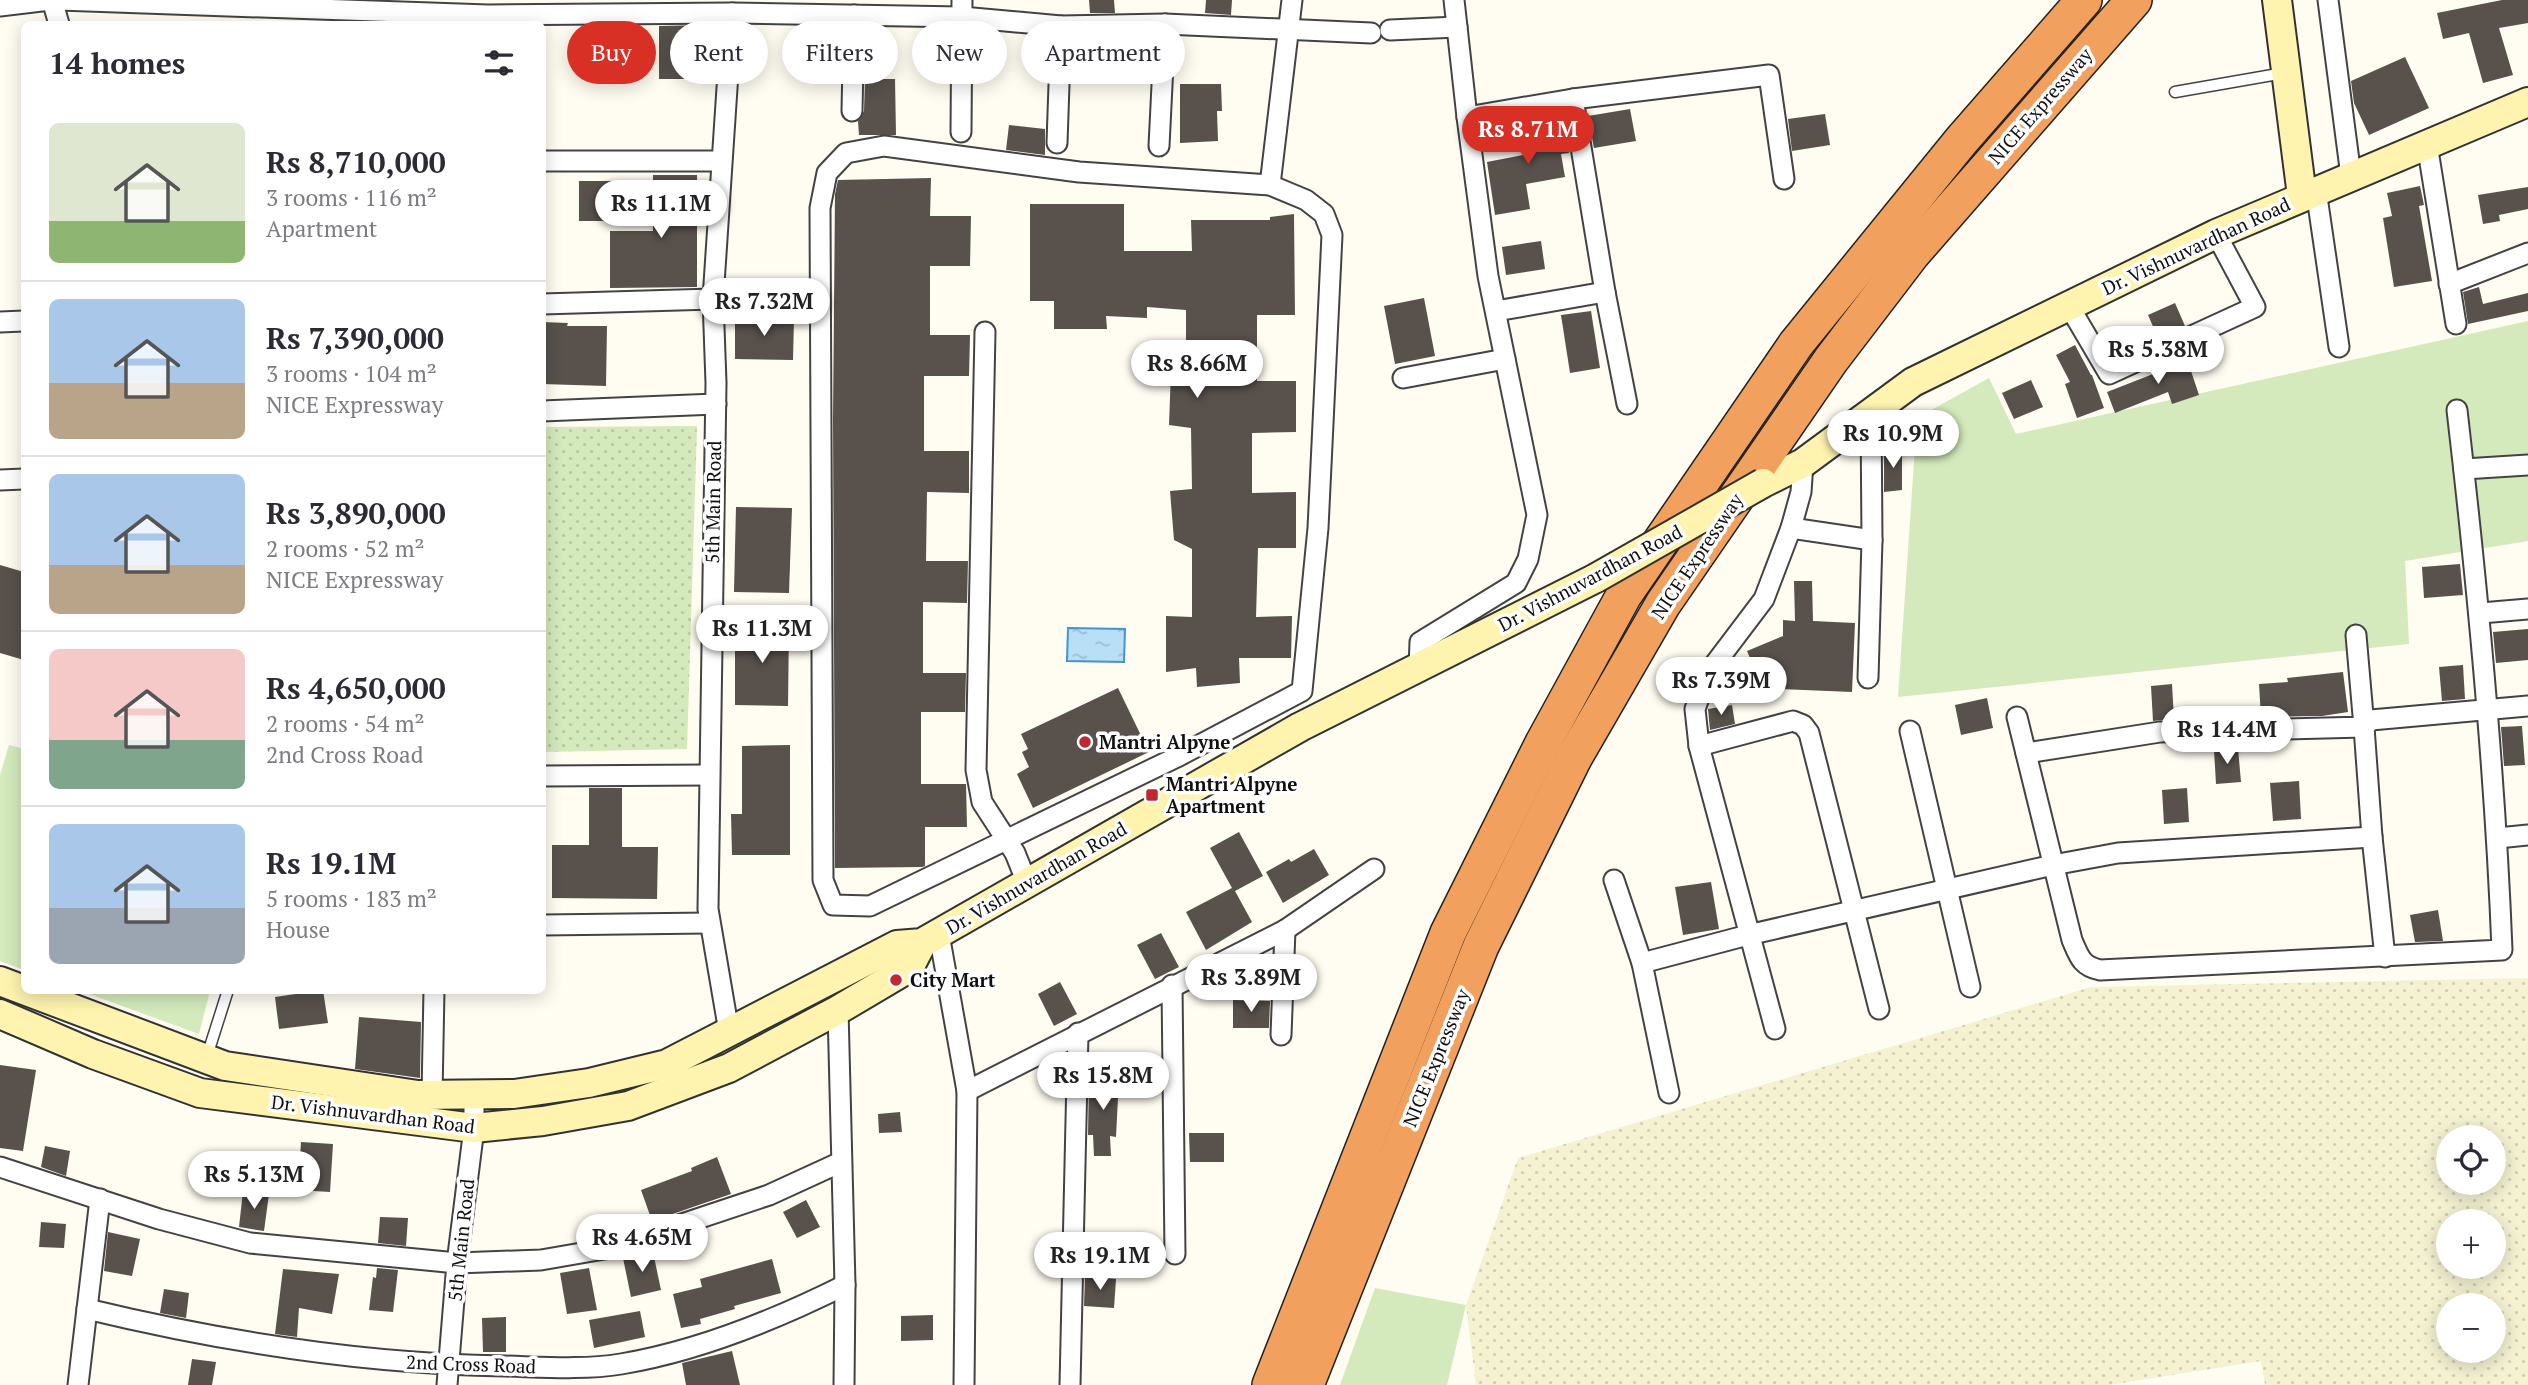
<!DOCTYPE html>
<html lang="en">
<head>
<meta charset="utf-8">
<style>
  body { margin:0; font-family:"PT Serif",serif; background:#f2f2f3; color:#2b2b33; height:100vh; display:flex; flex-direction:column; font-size:26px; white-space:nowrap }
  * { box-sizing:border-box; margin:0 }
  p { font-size:23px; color:#7c7c81 }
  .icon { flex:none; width:38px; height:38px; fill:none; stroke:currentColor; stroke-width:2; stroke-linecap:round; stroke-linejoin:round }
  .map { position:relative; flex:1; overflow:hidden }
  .sheet { position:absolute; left:21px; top:21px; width:525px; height:973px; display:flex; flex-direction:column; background:#fff; border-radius:10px; box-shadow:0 4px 18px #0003 }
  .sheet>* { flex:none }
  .hud { position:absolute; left:567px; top:21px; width:665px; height:63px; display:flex; gap:14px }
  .tools { position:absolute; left:2436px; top:1125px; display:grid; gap:14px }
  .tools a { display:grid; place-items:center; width:70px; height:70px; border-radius:50%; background:#fff; box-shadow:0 4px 18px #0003; font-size:35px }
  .price { position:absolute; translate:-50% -60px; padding:0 16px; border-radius:24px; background:#fff; color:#222; font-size:23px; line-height:46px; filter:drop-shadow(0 2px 4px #0008) }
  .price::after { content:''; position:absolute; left:50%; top:42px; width:21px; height:16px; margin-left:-10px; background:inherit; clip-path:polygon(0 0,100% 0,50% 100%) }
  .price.selected { background:#d93025; color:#fff }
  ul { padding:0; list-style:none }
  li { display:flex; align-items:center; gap:21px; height:175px; padding:0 28px }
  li+li { border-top:2px solid #e1e1e2 }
  li span { display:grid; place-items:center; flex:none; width:196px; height:140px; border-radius:10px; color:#555 }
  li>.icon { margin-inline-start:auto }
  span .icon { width:84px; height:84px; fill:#fffc; stroke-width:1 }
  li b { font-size:30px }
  h2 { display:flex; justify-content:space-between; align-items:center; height:84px; padding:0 28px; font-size:30px }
  .pill { padding:0 24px; border-radius:32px; background:#fff; box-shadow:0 4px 18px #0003; font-size:24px; line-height:63px }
  .pill.selected { background:#d93025; color:#fff }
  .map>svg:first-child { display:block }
  .farmland { fill:url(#farmland-dots); fill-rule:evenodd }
  .grass { fill:#d4eabc }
  .park { fill:url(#park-dots) }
  .water { fill:url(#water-ripples); stroke:#3f95cc; stroke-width:2 }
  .building { fill:#58514c }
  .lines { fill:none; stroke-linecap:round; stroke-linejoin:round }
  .service-casing { stroke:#434343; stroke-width:13 }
  .minor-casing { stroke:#434343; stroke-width:23 }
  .secondary-casing { stroke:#323232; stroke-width:32 }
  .motorway-casing { stroke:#212121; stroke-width:38 }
  .service { stroke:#fff; stroke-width:10 }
  .minor { stroke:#fff; stroke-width:19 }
  .secondary { stroke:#fef4af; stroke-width:28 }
  .motorway { stroke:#f2a05d; stroke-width:35 }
  .secondary-bridge-casing { stroke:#323232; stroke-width:32; stroke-linecap:butt }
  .secondary-bridge { stroke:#fef4af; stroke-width:28 }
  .poi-dot { fill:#bf2831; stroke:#fff; stroke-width:2.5 }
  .labels { text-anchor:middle; stroke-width:7; stroke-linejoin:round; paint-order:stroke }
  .street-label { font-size:19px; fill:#101010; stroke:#fff }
  .poi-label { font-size:19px; font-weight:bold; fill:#101010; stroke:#fff; text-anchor:start }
</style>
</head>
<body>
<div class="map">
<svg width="2528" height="1385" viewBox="0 0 2528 1385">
  <defs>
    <pattern id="farmland-dots" width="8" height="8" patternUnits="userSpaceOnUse" patternTransform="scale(1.75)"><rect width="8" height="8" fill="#f5f2d2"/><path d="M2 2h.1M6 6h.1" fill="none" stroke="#d1ceb3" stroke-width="1.8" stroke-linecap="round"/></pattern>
    <pattern id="park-dots" width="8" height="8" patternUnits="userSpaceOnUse" patternTransform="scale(1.75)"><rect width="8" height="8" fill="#d4eabc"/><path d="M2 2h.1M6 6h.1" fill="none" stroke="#b5c8a1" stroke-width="1.8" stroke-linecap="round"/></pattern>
    <pattern id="water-ripples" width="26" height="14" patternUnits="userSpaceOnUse" patternTransform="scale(1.75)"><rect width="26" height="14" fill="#b8dff6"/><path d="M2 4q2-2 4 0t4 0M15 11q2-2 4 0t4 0" fill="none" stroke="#9dbed2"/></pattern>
  </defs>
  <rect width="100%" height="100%" fill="#fffcf2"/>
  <path class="farmland" d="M2528,978V1385H2265L2261,1361L2109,1385H1476L1466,1305L1518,1158L2091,987ZM2448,1138H2494V1183H2448ZM2448,1222H2494V1267H2448ZM2448,1306H2494V1351H2448Z"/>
  <g class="grass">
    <polygon points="2528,321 2528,541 2405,561 2409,644 1898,697 1917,418 1989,378 2016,434"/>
    <polygon points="9,745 24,749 24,970 0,961 0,775"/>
    <polygon points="81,991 210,991 199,1034"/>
    <polygon points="1375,1288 1466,1305 1447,1385 1340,1385"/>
  </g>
  <polygon class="park" points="697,426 687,749 543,752 543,427"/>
  <polygon class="water" points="1068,628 1125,629 1124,662 1067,661"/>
  <g class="building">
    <polygon points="1089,0 1114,0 1115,13 1090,13"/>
    <polygon points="1206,0 1232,0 1231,15 1205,13"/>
    <polygon points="2502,0 2528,0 2528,23 2499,28 2513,75 2483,83 2469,33 2443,39 2437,13"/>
    <polygon points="702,25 702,79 659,79 659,26"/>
    <polygon points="2405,57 2429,108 2369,135 2354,103 2351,81"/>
    <polygon points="865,79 895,79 896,135 859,135 858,121 864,111"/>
    <polygon points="1180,84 1221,84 1222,111 1217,111 1218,141 1180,143"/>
    <polygon points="1630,109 1636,141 1594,148 1588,116"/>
    <polygon points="1825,114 1830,145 1792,151 1788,119"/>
    <polygon points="1564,121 1569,153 1561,154 1565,177 1526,184 1530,209 1495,215 1487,162 1523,155 1519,128"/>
    <polygon points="1009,125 1045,129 1045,155 1006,150"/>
    <polygon points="653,175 697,175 697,287 610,288 610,231 653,231"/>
    <polygon points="931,178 930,216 971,216 970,266 930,266 930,335 970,335 969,376 924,376 924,451 969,451 969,493 927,492 926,561 968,561 967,603 923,602 923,673 966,673 965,712 921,712 921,784 966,784 967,827 925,827 925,866 922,867 835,868 833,419 835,194 838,180"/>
    <rect x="579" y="181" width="38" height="40"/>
    <polygon points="2420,186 2424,205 2419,206 2432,281 2394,287 2383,218 2392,216 2387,193"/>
    <polygon points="2528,187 2528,209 2499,215 2500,221 2483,224 2478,195"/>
    <polygon points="1030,204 1124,204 1124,251 1192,251 1191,220 1270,220 1270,217 1294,214 1295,315 1257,315 1257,381 1296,381 1296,432 1252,433 1252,493 1296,492 1296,548 1258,548 1256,617 1292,616 1291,658 1239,658 1240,683 1197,687 1196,668 1166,672 1166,616 1192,617 1192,549 1174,540 1170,491 1192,489 1191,428 1169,425 1171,370 1186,370 1186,310 1147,307 1147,318 1106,316 1107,329 1054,329 1054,301 1030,301"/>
    <polygon points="1541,241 1545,269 1506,275 1502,247"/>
    <polygon points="2479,287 2483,304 2528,293 2528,311 2468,324 2463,292"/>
    <polygon points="1424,298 1435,356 1395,364 1384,306"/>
    <polygon points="2175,303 2185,326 2158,338 2148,315"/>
    <polygon points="1591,311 1600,368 1570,373 1561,315"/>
    <polygon points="735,317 794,318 793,360 735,359"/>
    <polygon points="542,322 568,323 567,326 607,326 606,386 542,384"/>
    <polygon points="2075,345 2091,375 2092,375 2104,408 2077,418 2065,384 2070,382 2056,355"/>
    <polygon points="2185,353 2199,395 2172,404 2168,392 2115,413 2107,392 2171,367 2168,360"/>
    <polygon points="2031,380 2043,407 2014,419 2002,393"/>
    <polygon points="1902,448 1902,490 1884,492 1884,449"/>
    <polygon points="736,507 792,508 789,593 734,592"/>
    <polygon points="2460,564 2463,595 2424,598 2422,567"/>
    <polygon points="0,565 24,572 24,660 0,653"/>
    <polygon points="1794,581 1812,581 1813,621 1855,623 1852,692 1780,689 1781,672 1760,681 1747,651 1783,636 1783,620 1795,621"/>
    <polygon points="735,625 789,626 788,706 735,705"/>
    <polygon points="2528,629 2528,660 2496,663 2493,632"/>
    <polygon points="2463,665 2465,699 2442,701 2439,667"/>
    <polygon points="2343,672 2348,712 2322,716 2261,717 2259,684 2288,682 2287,678"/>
    <polygon points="2172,684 2174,719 2153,721 2151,686"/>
    <polygon points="1118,688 1149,752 1033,808 1017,774 1029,767 1022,752 1028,749 1021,734"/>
    <polygon points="1987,698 1993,728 1961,735 1955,705"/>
    <polygon points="1732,705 1735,724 1710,730 1708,709"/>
    <polygon points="2522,726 2525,765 2504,766 2501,727"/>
    <polygon points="790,745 790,855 732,855 731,814 742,814 742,746"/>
    <polygon points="2238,748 2241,782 2216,784 2214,750"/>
    <polygon points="2299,781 2301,819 2273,821 2270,783"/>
    <polygon points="589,788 622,788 622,847 658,847 657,899 552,898 552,845 589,845"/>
    <polygon points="2187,788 2189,822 2164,824 2162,790"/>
    <polygon points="1239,832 1263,876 1235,891 1252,922 1206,950 1186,912 1232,888 1210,848"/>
    <polygon points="1314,849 1329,875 1283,903 1266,872 1289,859 1291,862"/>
    <polygon points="1711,882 1719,929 1683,935 1675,887"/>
    <polygon points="2438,910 2443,941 2415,942 2410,915"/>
    <polygon points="1161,933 1179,967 1155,979 1137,945"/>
    <polygon points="1060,982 1077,1014 1054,1026 1038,994"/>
    <polygon points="323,990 328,1023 279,1029 275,997"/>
    <polygon points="1233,1000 1270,1001 1269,1028 1233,1028"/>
    <polygon points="359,1017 421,1022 420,1078 355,1069"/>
    <polygon points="0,1065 36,1070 23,1151 0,1148"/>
    <polygon points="1089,1075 1119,1078 1116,1137 1110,1136 1111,1156 1094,1156 1093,1135 1088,1135"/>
    <polygon points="900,1112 902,1132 879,1133 878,1114"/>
    <polygon points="1189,1133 1224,1133 1224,1162 1190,1162"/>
    <polygon points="301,1142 333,1144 330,1192 298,1190"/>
    <polygon points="45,1146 70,1151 66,1176 41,1167"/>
    <polygon points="717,1157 731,1194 652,1221 641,1190 692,1171 691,1168"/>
    <polygon points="243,1191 269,1194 264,1231 239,1227"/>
    <polygon points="806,1200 820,1227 797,1238 783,1212"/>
    <polygon points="380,1217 408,1218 406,1246 378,1243"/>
    <polygon points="41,1222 66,1224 64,1248 39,1247"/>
    <polygon points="108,1232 140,1239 132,1276 104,1271"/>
    <polygon points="653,1252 661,1290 631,1297 623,1258"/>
    <polygon points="772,1259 781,1293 734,1306 735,1309 700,1319 701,1324 681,1328 673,1294 702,1287 700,1279"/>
    <polygon points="377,1268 398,1270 393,1312 369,1310 373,1277 376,1278"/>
    <polygon points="589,1268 597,1310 567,1314 560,1273"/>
    <polygon points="283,1269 339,1274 332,1314 299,1308 297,1337 275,1334"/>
    <polygon points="1085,1276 1116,1279 1114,1308 1084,1306"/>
    <polygon points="164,1289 189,1293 186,1318 160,1313"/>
    <polygon points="640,1311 645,1337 594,1348 589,1320"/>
    <polygon points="933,1315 933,1340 901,1341 901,1316"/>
    <polygon points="506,1317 506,1352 483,1352 482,1318"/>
    <polygon points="732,1351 740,1385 686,1385 682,1363"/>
    <polygon points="192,1359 216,1362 212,1385 188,1385"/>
  </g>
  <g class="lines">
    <g class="service-casing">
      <g id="service">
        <polyline points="2175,92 2284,73"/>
        <polyline points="207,1056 228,990"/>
      </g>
    </g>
    <g class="minor-casing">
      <g id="minor">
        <polyline points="52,0 59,24"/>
        <polyline points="59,0 488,15 732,13 962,17 1061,26 1165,24 1371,33"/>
        <polyline points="1454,0 1467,117"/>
        <polyline points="2328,0 2351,176"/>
        <polyline points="0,6 50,0"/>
        <polyline points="1390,30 1457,27"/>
        <polyline points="1573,99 1769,75 1784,179"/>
        <polyline points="852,111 854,15"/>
        <polyline points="961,132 962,0"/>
        <polyline points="1057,143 1061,26"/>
        <polyline points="2427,144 2456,324"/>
        <polygon points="884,146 1079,172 1270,185 1306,200 1324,214 1332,235 1318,528 1302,691 1177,757 870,906 833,905 823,880 820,208 827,173 846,153"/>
        <polyline points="1159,146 1165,24"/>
        <polyline points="542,161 721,161"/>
        <polyline points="1270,185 1292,0"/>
        <polyline points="2316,190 2339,347"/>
        <polyline points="2449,284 2528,253"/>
        <polyline points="1605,292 1627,404"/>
        <polyline points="542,304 713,299"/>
        <polyline points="2069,306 2109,374 2255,307 2216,234"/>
        <polyline points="0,322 24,321"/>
        <polyline points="985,332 976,770 982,802 1015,853 1027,883"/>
        <polyline points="1403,378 1505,359"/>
        <polyline points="542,411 716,404"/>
        <polyline points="2464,469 2528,465"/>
        <polyline points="0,480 24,479"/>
        <polyline points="1791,528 1872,540"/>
        <polyline points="2481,613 2528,609"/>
        <polyline points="1419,668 1420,642 1516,583 1528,559 1537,515 1488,276 1467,117 1573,99 1605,292 1496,311"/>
        <polyline points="1868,678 1872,540 1871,412"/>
        <path d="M2017,717L2072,940C2079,956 2081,966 2100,970L2502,950C2495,768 2478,591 2457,410"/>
        <polyline points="1910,731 1970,987"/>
        <polyline points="1699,746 1793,721 1803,725 1809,733 1879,1009"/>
        <polyline points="2026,753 2160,732 2364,727 2356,635"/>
        <polyline points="542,776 709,775"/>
        <polyline points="2498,838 2528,835"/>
        <polyline points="1614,880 1642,963 1669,1093"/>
        <polyline points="542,925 709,923"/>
        <polyline points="1285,930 1374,869"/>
        <polyline points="939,934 967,1091 1285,930 1281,1035"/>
        <polyline points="2385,957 2372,837 2364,727 2371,720 2528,706"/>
        <polyline points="1642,963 1748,935 2053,865 2118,853 2372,837"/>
        <polyline points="1172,985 1175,1254"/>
        <polyline points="838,1010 845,1285 844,1385"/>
        <polyline points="1775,1029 1699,746 1695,709 1708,673 1764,599 1791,528 1801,492 1803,463"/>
        <polyline points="729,1032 708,909 716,383 713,299 732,13"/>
        <polyline points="432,1095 434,990"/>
        <polyline points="0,1167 159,1219 250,1243 457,1263 541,1260 610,1248 769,1195 841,1162"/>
        <path d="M87,1309C224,1342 364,1364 505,1366C543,1367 584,1370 621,1364C699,1351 775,1320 845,1285"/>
        <polyline points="78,1385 100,1199"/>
        <polyline points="447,1385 457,1263 474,1128 474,1094"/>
        <polyline points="964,1385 967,1091"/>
        <polyline points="1070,1385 1078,1033"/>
      </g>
    </g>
    <g class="secondary-casing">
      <g id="secondary">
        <polyline points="2277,0 2302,196"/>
        <polyline points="1763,483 1803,463 1913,382 2216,234 2528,102"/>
        <polyline points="0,981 225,1066 418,1095 514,1094 589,1083 667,1064 897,945 922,943 1300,727 1596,578"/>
        <polyline points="0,1014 93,1054 200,1093 474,1128 543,1121 628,1106 729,1068 838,1010 909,968 922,943"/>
      </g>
    </g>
    <g class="motorway-casing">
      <g id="motorway">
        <polyline points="1270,1385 1448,933 1543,743 1624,595 1796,344 1961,141 2084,0"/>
        <polyline points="1306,1385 1481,946 1574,758 1663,604 1831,360 1912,254 2134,0"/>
      </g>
    </g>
    <use href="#service" class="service"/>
    <use href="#minor" class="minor"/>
    <use href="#secondary" class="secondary"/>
    <use href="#motorway" class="motorway"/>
    <g class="secondary-bridge-casing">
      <polyline id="secondary-bridge" points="1596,578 1763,483"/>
    </g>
    <use href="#secondary-bridge" class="secondary-bridge"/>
  </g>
  <g class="poi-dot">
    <circle cx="1085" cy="742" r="7"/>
    <rect x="1145" y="788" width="14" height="14" rx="3.5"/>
    <circle cx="896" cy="980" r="7"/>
  </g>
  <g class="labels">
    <g class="street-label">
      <text transform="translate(2040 106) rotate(-49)" y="7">NICE Expressway</text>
      <text transform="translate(2196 246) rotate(-25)" y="7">Dr. Vishnuvardhan Road</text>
      <text transform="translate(713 502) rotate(-89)" y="7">5th Main Road</text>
      <text transform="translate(1697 556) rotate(-56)" y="7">NICE Expressway</text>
      <text transform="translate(1590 578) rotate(-28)" y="7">Dr. Vishnuvardhan Road</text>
      <text transform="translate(1036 878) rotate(-30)" y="7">Dr. Vishnuvardhan Road</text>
      <text transform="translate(1436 1058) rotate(-68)" y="7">NICE Expressway</text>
      <text transform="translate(373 1114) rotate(7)" y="7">Dr. Vishnuvardhan Road</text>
      <text transform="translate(461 1240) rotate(-84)" y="7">5th Main Road</text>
      <text transform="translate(471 1364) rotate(2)" y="7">2nd Cross Road</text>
    </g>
    <g class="poi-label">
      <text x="1099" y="749">Mantri Alpyne</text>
      <text x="1166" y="791">Mantri Alpyne<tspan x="1166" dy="22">Apartment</tspan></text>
      <text x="910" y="987">City Mart</text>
    </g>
  </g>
</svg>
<div class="tools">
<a><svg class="icon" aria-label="locate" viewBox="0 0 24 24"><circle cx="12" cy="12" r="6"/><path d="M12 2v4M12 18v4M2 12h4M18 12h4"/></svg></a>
<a>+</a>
<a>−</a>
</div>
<b class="price selected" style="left:1528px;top:166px">Rs 8.71M</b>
<b class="price" style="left:661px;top:240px">Rs 11.1M</b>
<b class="price" style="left:764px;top:338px">Rs 7.32M</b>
<b class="price" style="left:2158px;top:386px">Rs 5.38M</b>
<b class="price" style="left:1197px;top:400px">Rs 8.66M</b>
<b class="price" style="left:1893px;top:470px">Rs 10.9M</b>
<b class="price" style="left:762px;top:665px">Rs 11.3M</b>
<b class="price" style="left:1721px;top:717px">Rs 7.39M</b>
<b class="price" style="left:2227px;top:766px">Rs 14.4M</b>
<b class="price" style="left:1251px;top:1014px">Rs 3.89M</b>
<b class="price" style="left:1103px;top:1112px">Rs 15.8M</b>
<b class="price" style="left:254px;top:1211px">Rs 5.13M</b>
<b class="price" style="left:642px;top:1274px">Rs 4.65M</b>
<b class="price" style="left:1100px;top:1292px">Rs 19.1M</b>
<div class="hud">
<a class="pill selected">Buy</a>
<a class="pill">Rent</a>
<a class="pill">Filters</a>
<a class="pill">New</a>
<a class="pill">Apartment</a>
</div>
<section class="sheet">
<h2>14 homes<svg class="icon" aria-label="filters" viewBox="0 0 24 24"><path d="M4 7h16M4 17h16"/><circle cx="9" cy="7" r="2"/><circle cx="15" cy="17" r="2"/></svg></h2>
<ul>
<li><span style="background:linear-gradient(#dfe7d0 70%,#8fb573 0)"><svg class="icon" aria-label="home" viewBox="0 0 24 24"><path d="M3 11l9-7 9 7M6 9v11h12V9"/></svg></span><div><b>Rs 8,710,000</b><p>3 rooms · 116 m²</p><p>Apartment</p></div></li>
<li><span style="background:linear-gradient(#a9c7e8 60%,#b9a48a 0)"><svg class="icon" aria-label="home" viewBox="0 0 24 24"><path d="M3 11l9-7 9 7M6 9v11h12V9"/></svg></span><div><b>Rs 7,390,000</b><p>3 rooms · 104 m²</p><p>NICE Expressway</p></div></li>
<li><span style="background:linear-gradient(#a9c7e8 65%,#b9a48a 0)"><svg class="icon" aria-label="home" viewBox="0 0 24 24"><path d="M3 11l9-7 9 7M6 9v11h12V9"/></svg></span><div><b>Rs 3,890,000</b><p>2 rooms · 52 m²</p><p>NICE Expressway</p></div></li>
<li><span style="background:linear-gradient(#f6c9c9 65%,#7fa58c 0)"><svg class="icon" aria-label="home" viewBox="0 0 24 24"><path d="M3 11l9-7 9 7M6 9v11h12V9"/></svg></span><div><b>Rs 4,650,000</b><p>2 rooms · 54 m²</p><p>2nd Cross Road</p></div></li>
<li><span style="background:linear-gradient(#a9c7e8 60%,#9aa5b1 0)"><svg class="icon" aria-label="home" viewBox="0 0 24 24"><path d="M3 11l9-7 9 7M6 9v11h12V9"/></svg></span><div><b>Rs 19.1M</b><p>5 rooms · 183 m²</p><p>House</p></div></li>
</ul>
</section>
</div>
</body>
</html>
